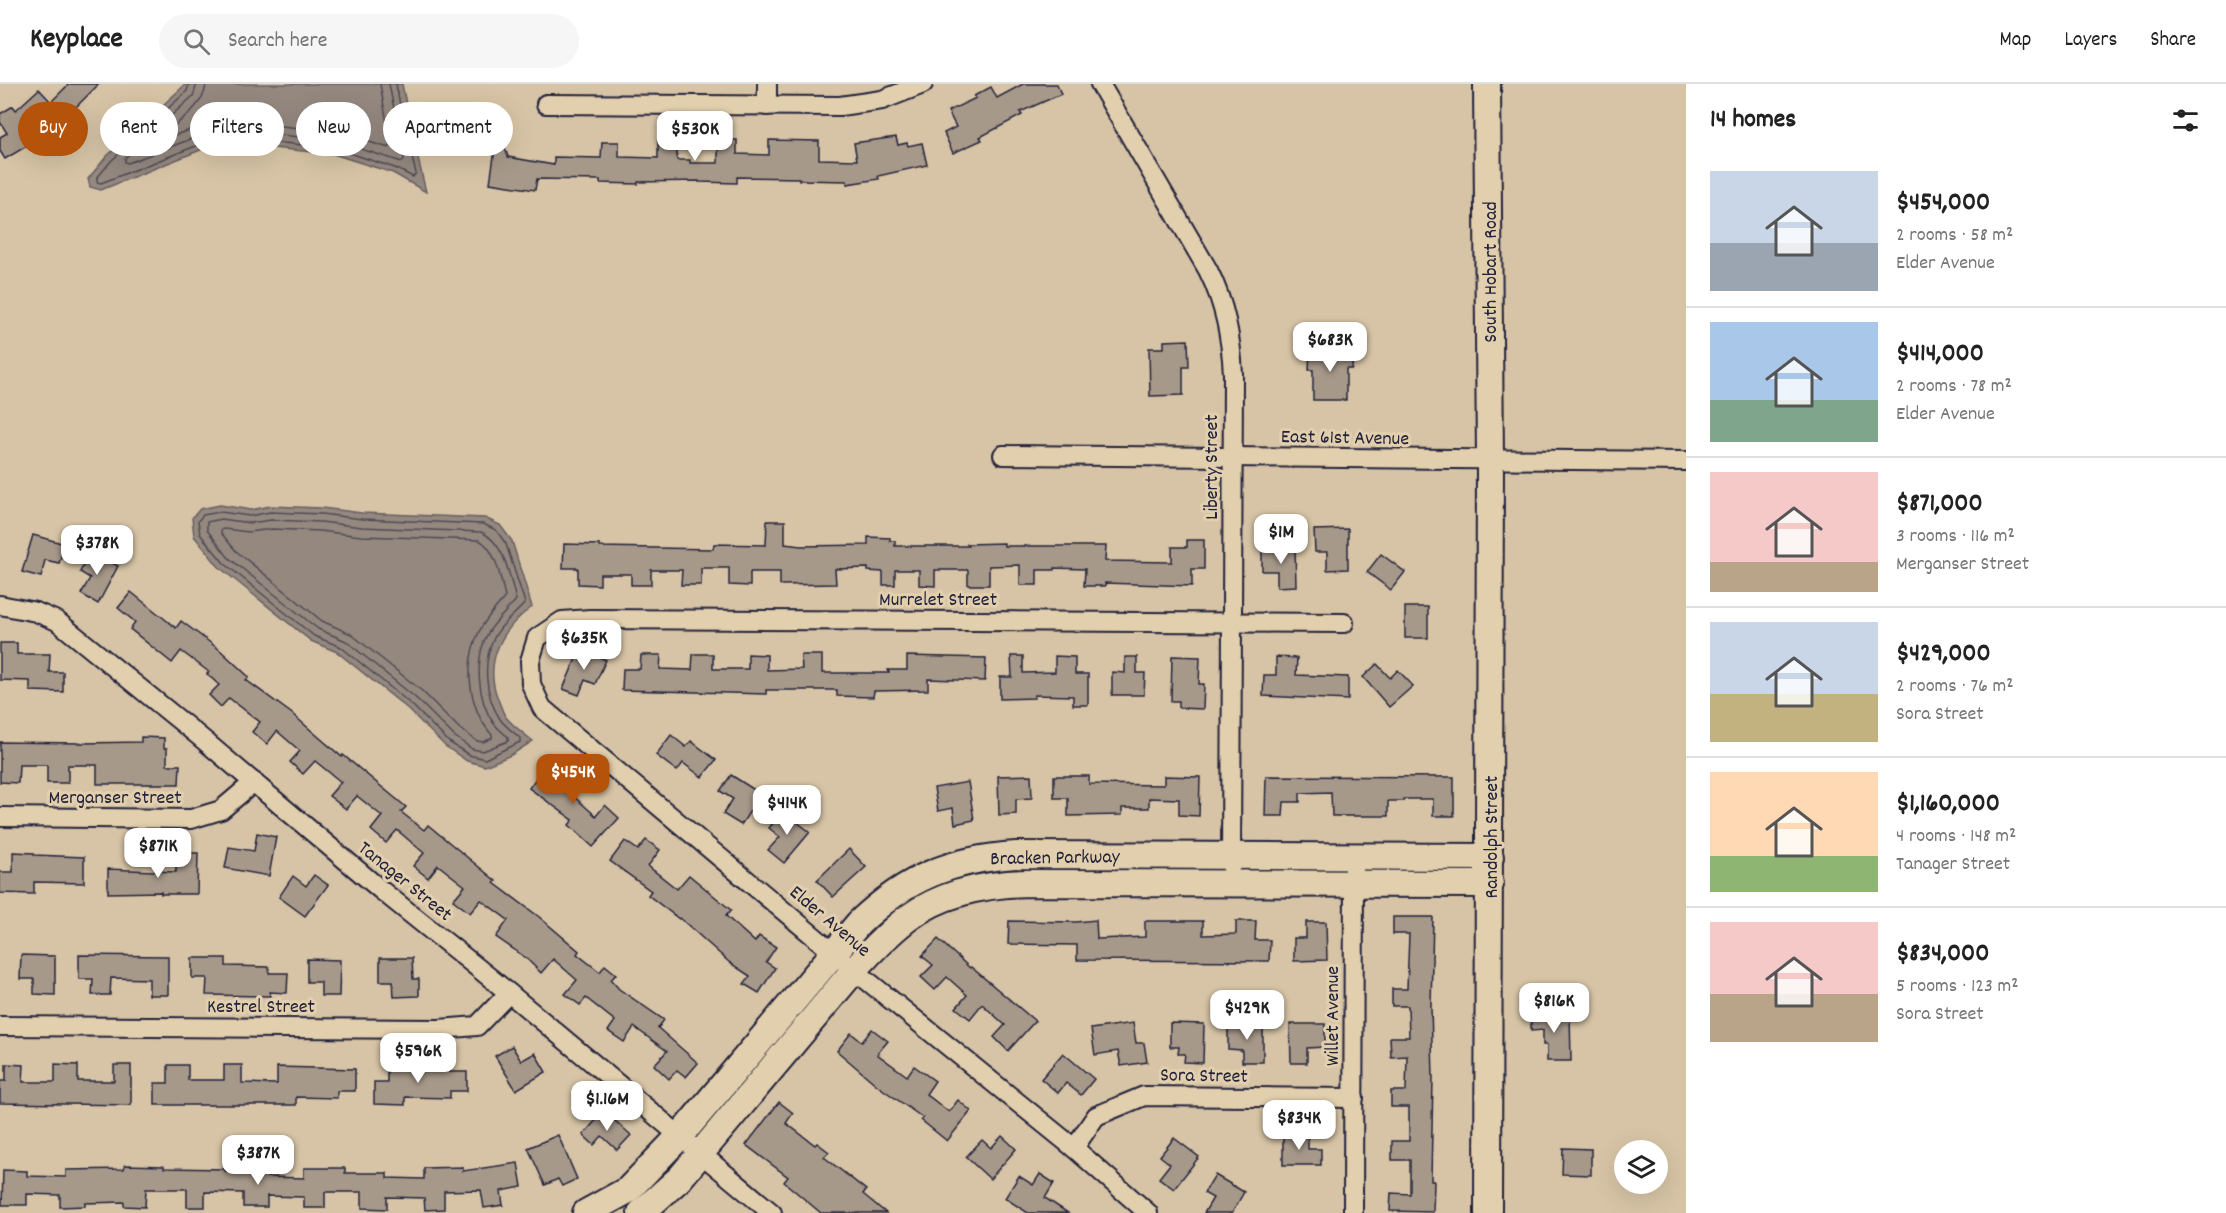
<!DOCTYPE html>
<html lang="en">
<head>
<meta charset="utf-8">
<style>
  body { margin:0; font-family:Dekko,sans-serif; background:#f6f6f6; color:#222; height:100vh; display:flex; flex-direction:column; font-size:22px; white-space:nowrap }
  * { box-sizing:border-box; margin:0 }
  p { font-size:20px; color:#767676 }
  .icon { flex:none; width:33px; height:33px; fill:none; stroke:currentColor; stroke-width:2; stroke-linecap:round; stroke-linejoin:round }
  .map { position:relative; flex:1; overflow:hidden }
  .drawer { display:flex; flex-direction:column; background:#fff; width:540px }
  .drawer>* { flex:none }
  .guide { position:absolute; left:18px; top:18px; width:570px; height:54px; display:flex; gap:12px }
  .fabs { position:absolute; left:1614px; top:1056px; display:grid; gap:12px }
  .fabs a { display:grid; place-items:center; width:54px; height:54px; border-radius:50%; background:#fff; box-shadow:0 6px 24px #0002; font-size:30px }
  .price { position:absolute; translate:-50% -51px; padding:0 14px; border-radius:12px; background:#fff; color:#222; font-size:20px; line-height:39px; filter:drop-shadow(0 2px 3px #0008) }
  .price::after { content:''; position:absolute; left:50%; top:36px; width:18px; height:14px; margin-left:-9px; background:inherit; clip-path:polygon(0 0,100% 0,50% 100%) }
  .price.on { background:#b45309; color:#fff }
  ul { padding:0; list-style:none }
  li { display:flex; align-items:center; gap:18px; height:150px; padding:0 24px }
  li+li { border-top:2px solid #e0e0e0 }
  li span { display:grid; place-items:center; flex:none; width:168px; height:120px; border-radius:0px; color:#555 }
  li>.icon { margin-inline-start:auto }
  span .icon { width:72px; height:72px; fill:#fffc; stroke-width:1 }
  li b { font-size:26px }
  h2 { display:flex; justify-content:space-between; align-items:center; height:72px; padding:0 24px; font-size:26px }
  .tag { padding:0 21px; border-radius:27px; background:#fff; box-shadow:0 6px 24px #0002; font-size:21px; line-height:54px }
  .tag.on { background:#b45309; color:#fff }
  header { display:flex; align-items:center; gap:36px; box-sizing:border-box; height:84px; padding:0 30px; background:#fff; border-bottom:2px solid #e0e0e0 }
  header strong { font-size:28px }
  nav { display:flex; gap:33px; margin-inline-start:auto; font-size:21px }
  .search { width:420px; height:54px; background:#f6f6f6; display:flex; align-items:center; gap:15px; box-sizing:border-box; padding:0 21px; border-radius:33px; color:#767676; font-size:22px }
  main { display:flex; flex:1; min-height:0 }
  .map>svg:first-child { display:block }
  .water { fill:#94887f; stroke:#665f64; stroke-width:1.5 }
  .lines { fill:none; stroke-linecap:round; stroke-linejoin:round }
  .shore { stroke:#504b56; stroke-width:1.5 }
  .building { fill:#a7998a; stroke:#22223b; stroke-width:1.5 }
  .street-casing { stroke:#22223b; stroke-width:22 }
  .secondary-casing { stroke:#22223b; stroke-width:30 }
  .street { stroke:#e2cfad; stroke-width:18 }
  .secondary { stroke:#e2cfad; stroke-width:26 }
  .labels { text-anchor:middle; stroke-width:6; stroke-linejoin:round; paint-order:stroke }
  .street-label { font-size:20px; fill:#22223b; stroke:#e2cfad }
</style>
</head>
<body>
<header>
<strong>Keyplace</strong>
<div class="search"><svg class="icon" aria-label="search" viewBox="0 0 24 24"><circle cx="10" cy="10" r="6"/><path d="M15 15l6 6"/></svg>Search here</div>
<nav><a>Map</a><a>Layers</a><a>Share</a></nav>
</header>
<main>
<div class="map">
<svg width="1686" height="1129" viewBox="0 0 1686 1129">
  <rect width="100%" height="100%" fill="#d7c4a6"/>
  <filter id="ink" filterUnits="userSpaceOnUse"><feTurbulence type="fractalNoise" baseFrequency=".0167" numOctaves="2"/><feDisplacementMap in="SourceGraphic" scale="12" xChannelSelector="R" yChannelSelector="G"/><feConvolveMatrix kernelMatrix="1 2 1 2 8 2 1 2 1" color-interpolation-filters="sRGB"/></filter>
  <g filter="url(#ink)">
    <g class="water">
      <polygon points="186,0 402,0 411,45 426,108 393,89 333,70 243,61 203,65 101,106 90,103 88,95 106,73"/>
      <path d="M220,421L251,426L270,422L322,424L362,429L485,434L500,441L512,457L532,523C502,544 483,578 498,615C500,620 502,627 505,632C512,641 524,650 533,657L511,671L485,682L467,677L445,662L408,625L337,568L311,557L219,483L194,452L192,434L200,425Z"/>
    </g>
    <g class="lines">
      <g class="shore">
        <polyline points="189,0 187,7 111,77 97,94 97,98 101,99 201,60 243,55 334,64 395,84 413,93 416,89 405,47 396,0"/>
        <polyline points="197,0 193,12 125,74 125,78 128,79 199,52 244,47 335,57 402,78 404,75 389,0"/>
        <path d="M206,0C205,21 180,36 166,49V54L199,43L244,38L336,48L389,64L391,61L380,0"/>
        <path d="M220,428L250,432L270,428L322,430L362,435L483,440L496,446L506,460L525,519C515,531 501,539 494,554C482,578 485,612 500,635C505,642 513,648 520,654V658L485,675L469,671L449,658L412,621L341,563L314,552L224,479L200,450L198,437L203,431Z"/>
        <path d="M221,435L250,439L271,436L321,438L362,443L481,448C505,458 510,494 516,516C507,527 496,536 488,549C474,574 477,616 494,640C498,644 503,649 508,653V657L483,667L472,665L454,652L417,615L346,557L318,545L229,474L207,446V438Z"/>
        <path d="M224,445L249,448L272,445L320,447L361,452L479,456C496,464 501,496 505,513C497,523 486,534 480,546C463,578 468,624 492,651V654L483,658L477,657L460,645L422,607L351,550L322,537L236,467L221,449V446Z"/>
      </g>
    </g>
    <g class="building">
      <polygon points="69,0 99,0 52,47 5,75 0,67 0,53 7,49 0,38 0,30 13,22 16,26 39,5 51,18"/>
      <polygon points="1023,0 1057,0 1061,10 1020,28 1022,31 980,53 982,56 953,69 944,49 956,43 948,27 976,14 974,12 991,3 997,14"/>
      <polygon points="479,29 482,40 496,36 508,73 554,81 554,73 601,74 602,58 619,58 619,73 658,74 658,57 677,57 677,76 690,76 690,79 718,79 718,56 737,56 737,70 769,71 769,56 819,57 819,75 857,76 854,59 896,53 898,61 907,59 908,62 922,59 927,81 878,92 879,95 847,100 847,97 799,96 799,94 737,93 737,99 699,98 699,97 638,98 638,100 600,99 600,96 537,95 535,106 490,99 496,58 465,68 455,37"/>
      <polygon points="1188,256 1189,283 1183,283 1183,311 1150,312 1149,264 1164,264 1164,257"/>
      <polygon points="1310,265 1353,265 1352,285 1346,285 1346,316 1313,316 1313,286 1309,286"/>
      <polygon points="767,437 785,437 785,460 801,462 868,461 868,453 890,454 890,457 895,457 895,462 968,462 967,460 1004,459 1004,462 1106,462 1105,477 1172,478 1172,463 1187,463 1187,456 1204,456 1204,485 1192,485 1192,502 1105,499 1105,502 1084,502 1085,485 1054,484 1054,486 1037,486 1037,501 1020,501 1020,481 989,482 989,501 968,501 968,486 935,486 935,502 919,501 919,486 895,486 895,501 883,501 883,488 868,487 868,484 835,485 836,500 780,501 780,488 750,488 750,502 729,501 729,484 701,484 701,501 681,501 682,486 651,486 651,501 631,501 631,490 600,490 600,501 578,500 578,484 563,484 564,460 600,461 600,463 713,465 714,460 766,461"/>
      <polygon points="1348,445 1348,485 1327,486 1327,468 1315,468 1314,446"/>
      <polygon points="33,451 65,460 59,479 45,476 41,493 22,488"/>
      <polygon points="1262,464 1295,464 1296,502 1277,503 1277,487 1262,487"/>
      <polygon points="91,467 118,482 98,520 81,510 90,494 80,488"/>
      <polygon points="1381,470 1405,488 1391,506 1367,488"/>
      <polygon points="131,508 176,544 181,537 220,566 249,593 246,596 291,629 342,673 343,671 406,723 401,728 424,746 428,741 496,797 494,799 538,832 579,867 577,870 600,888 605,881 616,890 611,896 619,905 664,936 658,944 698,979 686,993 677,986 669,995 654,981 667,967 634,943 624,958 608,947 615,937 586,914 580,921 565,910 577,896 553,875 541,889 526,874 496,853 508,836 481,816 470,829 453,816 465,802 438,781 428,794 413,782 424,769 397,746 386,759 371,746 382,732 357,712 346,725 329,712 341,698 315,677 303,690 290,678 300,667 277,647 267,660 252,648 260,638 229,614 221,623 209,611 219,601 207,590 209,588 181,567 172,579 130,545 135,538 118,524"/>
      <rect x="1405" y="523" width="23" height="31"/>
      <polygon points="0,559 17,559 17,570 50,570 49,588 63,588 63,608 30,607 30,597 0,596"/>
      <polygon points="580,565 606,576 595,600 585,596 579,611 563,605"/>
      <polygon points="693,570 713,570 713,585 748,585 748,570 767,571 767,586 802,585 801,571 822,571 822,589 889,589 888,586 907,586 907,572 986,574 985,597 928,595 928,606 874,607 873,613 837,612 837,606 766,606 766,610 622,606 623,585 640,585 641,571 661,571 660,585 692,586"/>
      <polygon points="1011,572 1023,572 1023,589 1055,588 1055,572 1075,573 1075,590 1088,590 1088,621 1073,621 1073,612 1034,611 1034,614 1000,615 1000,593 1012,593"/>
      <polygon points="1172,572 1200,573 1199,600 1204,600 1203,625 1179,624 1179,617 1171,617"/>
      <polygon points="1125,573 1137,573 1137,589 1145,589 1144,611 1112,611 1112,588 1125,589"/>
      <polygon points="1276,573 1297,574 1296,591 1348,593 1348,616 1263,612 1264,591 1276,591"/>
      <polygon points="1377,580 1390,594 1398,586 1413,602 1389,623 1363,593"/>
      <polygon points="671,651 686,663 691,657 716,676 702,693 683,679 677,687 656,671"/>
      <polygon points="141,653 164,654 164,664 167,664 167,681 180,681 179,700 97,700 97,681 68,681 68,699 47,699 47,681 19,681 18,699 0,698 0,658 82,659 141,658"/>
      <polygon points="547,679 579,702 572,711 596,732 605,721 619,734 593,763 569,741 573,736 529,704"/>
      <polygon points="731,691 761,710 741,741 723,730 733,715 720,707"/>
      <polygon points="1031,691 1032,714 1016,715 1016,730 999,731 998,692"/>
      <polygon points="1054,692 1089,692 1089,700 1164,701 1164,692 1200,693 1199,732 1179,731 1179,715 1149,714 1149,724 1122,724 1122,731 1068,732 1068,714 1054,714"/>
      <polygon points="1266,692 1454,693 1454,732 1433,732 1433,715 1404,715 1404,717 1388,717 1388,732 1332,732 1331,708 1300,709 1300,718 1284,718 1283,732 1265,732"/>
      <polygon points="968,698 974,736 955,740 953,724 938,727 934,704"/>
      <polygon points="783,727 810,748 784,779 768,766 780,753 769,744"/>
      <polygon points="257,749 276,753 269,792 225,784 229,763 254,767"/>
      <polygon points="646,756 660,766 648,782 677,805 689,791 731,826 726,832 755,858 759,852 776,863 766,878 775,884 759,909 744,900 750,892 730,879 680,834 679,835 648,811 651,807 610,777 625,757 638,766"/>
      <polygon points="849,765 866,783 833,813 817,796"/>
      <polygon points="13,768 34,769 34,771 84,773 84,799 34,798 34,810 0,809 0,788 13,788"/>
      <polygon points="176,769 198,769 197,810 161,810 161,808 108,809 108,785 176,788"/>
      <polygon points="314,791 328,801 305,832 279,813 293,792 306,802"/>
      <polygon points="1393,833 1433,833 1431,923 1433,993 1431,1097 1434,1097 1433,1128 1390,1127 1391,1109 1410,1110 1410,1076 1392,1076 1392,1057 1409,1057 1409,1023 1391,1023 1391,1007 1406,1007 1407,972 1391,973 1390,953 1409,953 1408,922 1392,922 1392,905 1407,905 1409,850 1393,850"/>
      <polygon points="1096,836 1097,855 1145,853 1145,837 1203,837 1203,851 1236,850 1236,837 1256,837 1255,856 1270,856 1269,877 1077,876 1077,861 1008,860 1009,837 1076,838"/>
      <polygon points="1306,838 1326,838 1327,876 1294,877 1294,854 1306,854"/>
      <polygon points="938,855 970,884 971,883 1035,937 1008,967 994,953 1005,941 982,920 970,935 956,924 967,911 947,893 935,906 921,893 933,881 922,872"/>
      <polygon points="21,871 55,872 55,911 34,910 34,895 20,895"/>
      <polygon points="79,871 168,872 168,911 149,911 149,895 111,894 110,911 92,911 93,895 79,895"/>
      <polygon points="192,874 226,874 226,882 269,883 269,889 288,889 287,909 270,908 270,912 206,911 207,894 192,894"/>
      <polygon points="380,874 412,874 413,895 419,895 419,912 394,913 393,897 380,897"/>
      <polygon points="307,875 340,876 339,912 321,912 321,898 307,898"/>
      <polygon points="1531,927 1551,927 1551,930 1570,930 1571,977 1547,977 1547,961 1543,961 1543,946 1531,947"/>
      <polygon points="1133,939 1136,959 1144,959 1147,978 1121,982 1118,967 1095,971 1091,945"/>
      <polygon points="1170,939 1204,940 1203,979 1184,978 1185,970 1178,970 1179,963 1170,963"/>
      <polygon points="1228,940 1263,941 1263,978 1242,978 1242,966 1228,965"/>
      <polygon points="1290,940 1325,940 1325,963 1307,964 1307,979 1291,979"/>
      <polygon points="872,945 888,957 877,970 907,992 914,982 935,997 926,1010 949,1028 958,1016 971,1027 947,1057 921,1036 923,1034 878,1002 837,967 851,949 862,958"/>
      <polygon points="512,962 521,977 535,969 546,988 516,1006 495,972"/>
      <polygon points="1063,969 1094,995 1081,1011 1066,999 1058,1009 1041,995"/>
      <polygon points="6,980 24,981 23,998 55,998 55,980 78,981 78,997 114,997 114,981 131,981 131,1021 0,1019 0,997 6,997"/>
      <polygon points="168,981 188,981 188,996 224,996 224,981 242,981 242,999 277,1000 277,983 355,985 355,1007 337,1007 337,1014 296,1013 296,1021 155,1021 155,999 168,999"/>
      <polygon points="387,983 449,984 449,988 467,988 467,1007 450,1007 450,1014 405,1013 405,1021 374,1020 374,998 387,998"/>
      <polygon points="779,1018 793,1029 786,1039 815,1061 817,1059 829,1068 824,1073 866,1106 863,1110 886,1129 821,1129 784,1098 788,1093 746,1061"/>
      <polygon points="604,1027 631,1051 617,1066 602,1052 594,1061 583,1051"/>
      <polygon points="1283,1049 1308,1050 1308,1065 1321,1065 1321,1081 1283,1081"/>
      <polygon points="558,1051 577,1095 562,1102 558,1095 545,1101 528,1064"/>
      <polygon points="1002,1052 1016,1065 990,1095 966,1073 982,1056 991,1064"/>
      <polygon points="1174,1054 1199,1073 1174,1105 1159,1094 1170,1080 1160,1072"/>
      <polygon points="1563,1064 1591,1065 1591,1091 1562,1090"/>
      <polygon points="518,1079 522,1103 501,1107 503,1121 484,1124 481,1106 444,1107 444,1125 425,1126 424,1114 387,1113 387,1125 362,1124 362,1108 325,1108 325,1124 304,1124 304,1113 267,1112 267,1123 243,1123 243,1109 205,1108 205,1123 187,1123 187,1105 146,1105 145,1123 124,1122 124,1118 85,1119 85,1122 60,1123 60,1111 27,1110 27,1121 2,1121 3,1086 27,1087 27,1092 66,1093 66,1086 124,1085 125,1081 164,1082 164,1084 226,1085 225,1087 267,1088 267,1093 304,1094 304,1084 345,1084 345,1089 387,1089 387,1094 424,1095 424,1084 463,1083 463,1087"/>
      <polygon points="1040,1090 1054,1099 1045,1114 1068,1129 1028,1129 1005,1114 1019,1092 1033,1101"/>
      <polygon points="1215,1091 1244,1108 1232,1129 1204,1129 1213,1114 1204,1109"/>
    </g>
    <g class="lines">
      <g class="street-casing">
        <g id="street">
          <polyline points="767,0 767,22"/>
          <path d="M1100,0L1208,186C1225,220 1231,253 1233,290L1231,782"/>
          <polyline points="546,20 840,22 882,16 923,0"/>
          <polyline points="1003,371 1686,377"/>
          <polyline points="0,521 36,528 57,537 200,653 381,806 509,909 772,1129"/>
          <polyline points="0,733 191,735 221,726 254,698"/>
          <polyline points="0,942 439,945 477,942 509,909"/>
          <polyline points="1074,1064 1096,1032 1144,1012 1354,1014"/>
          <polyline points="1148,1129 1074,1064 854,886 542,624 531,600 530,577 537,554 562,537 590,535 1344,539"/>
          <polyline points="1353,1129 1354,772"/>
        </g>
      </g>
      <g class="secondary-casing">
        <g id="secondary">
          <polyline points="1487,0 1490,376 1488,1129"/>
          <path d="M586,1129L628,1106L680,1052L859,839C906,794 952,775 1016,771L1490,773"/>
          <path d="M641,1129L680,1094L854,886C871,867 888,849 908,834C942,809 987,800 1028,799L1490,800"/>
        </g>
      </g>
      <use href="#street" class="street"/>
      <use href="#secondary" class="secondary"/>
    </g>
  </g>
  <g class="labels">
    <g class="street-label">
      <text transform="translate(1489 188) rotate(-90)" y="7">South Hobart Road</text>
      <text transform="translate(1345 352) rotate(1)" y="7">East 61st Avenue</text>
      <text transform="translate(1210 383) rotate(-90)" y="7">Liberty Street</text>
      <text x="938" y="521">Murrelet Street</text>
      <text x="115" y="719">Merganser Street</text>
      <text transform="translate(1490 753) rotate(-90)" y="7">Randolph Street</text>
      <text transform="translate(1055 772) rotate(-1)" y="7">Bracken Parkway</text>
      <text transform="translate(406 796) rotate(39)" y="7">Tanager Street</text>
      <text transform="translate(831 836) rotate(40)" y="7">Elder Avenue</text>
      <text x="261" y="928">Kestrel Street</text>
      <text transform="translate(1331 932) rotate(-90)" y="7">Willet Avenue</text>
      <text transform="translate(1204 990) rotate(1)" y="7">Sora Street</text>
    </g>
  </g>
</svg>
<div class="fabs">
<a><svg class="icon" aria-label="layers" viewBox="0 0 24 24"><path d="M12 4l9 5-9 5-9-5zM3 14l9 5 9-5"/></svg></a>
</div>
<b class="price" style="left:695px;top:78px">$530K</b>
<b class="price" style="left:1330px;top:289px">$683K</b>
<b class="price" style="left:1281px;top:481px">$1M</b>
<b class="price" style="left:97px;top:492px">$378K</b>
<b class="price" style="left:584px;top:587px">$635K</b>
<b class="price on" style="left:573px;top:721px">$454K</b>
<b class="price" style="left:787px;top:752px">$414K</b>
<b class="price" style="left:158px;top:795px">$871K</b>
<b class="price" style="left:1554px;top:950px">$816K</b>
<b class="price" style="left:1247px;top:957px">$429K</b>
<b class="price" style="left:418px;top:1000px">$596K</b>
<b class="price" style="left:607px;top:1048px">$1.16M</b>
<b class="price" style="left:1299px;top:1067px">$834K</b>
<b class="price" style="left:258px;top:1102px">$387K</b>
<div class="guide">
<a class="tag on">Buy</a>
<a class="tag">Rent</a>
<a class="tag">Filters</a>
<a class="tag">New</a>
<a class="tag">Apartment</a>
</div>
</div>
<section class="drawer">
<h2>14 homes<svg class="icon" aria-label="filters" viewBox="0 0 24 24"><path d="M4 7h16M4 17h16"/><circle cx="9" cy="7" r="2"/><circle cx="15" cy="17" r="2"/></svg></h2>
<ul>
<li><span style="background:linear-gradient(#c9d6e8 60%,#9aa5b1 0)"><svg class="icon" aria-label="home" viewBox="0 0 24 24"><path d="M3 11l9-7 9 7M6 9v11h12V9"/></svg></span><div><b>$454,000</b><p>2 rooms · 58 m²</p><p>Elder Avenue</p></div></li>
<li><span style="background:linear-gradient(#a9c7e8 65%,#7fa58c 0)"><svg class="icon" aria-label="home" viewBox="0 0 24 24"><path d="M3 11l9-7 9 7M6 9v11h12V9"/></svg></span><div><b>$414,000</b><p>2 rooms · 78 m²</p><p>Elder Avenue</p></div></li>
<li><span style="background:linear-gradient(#f6c9c9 75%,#b9a48a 0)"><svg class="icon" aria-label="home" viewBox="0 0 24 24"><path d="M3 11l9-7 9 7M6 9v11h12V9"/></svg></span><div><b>$871,000</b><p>3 rooms · 116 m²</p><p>Merganser Street</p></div></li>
<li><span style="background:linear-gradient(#c9d6e8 60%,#c2b280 0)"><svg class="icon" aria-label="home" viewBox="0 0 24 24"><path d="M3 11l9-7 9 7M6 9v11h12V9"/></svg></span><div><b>$429,000</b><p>2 rooms · 76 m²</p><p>Sora Street</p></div></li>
<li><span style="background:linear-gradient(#ffd9b3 70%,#8fb573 0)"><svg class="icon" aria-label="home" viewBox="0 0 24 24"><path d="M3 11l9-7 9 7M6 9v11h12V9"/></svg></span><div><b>$1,160,000</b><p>4 rooms · 148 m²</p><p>Tanager Street</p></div></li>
<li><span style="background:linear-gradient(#f6c9c9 60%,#b9a48a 0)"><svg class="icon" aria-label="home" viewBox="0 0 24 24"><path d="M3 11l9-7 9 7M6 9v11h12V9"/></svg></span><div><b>$834,000</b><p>5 rooms · 123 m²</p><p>Sora Street</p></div></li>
</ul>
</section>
</main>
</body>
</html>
